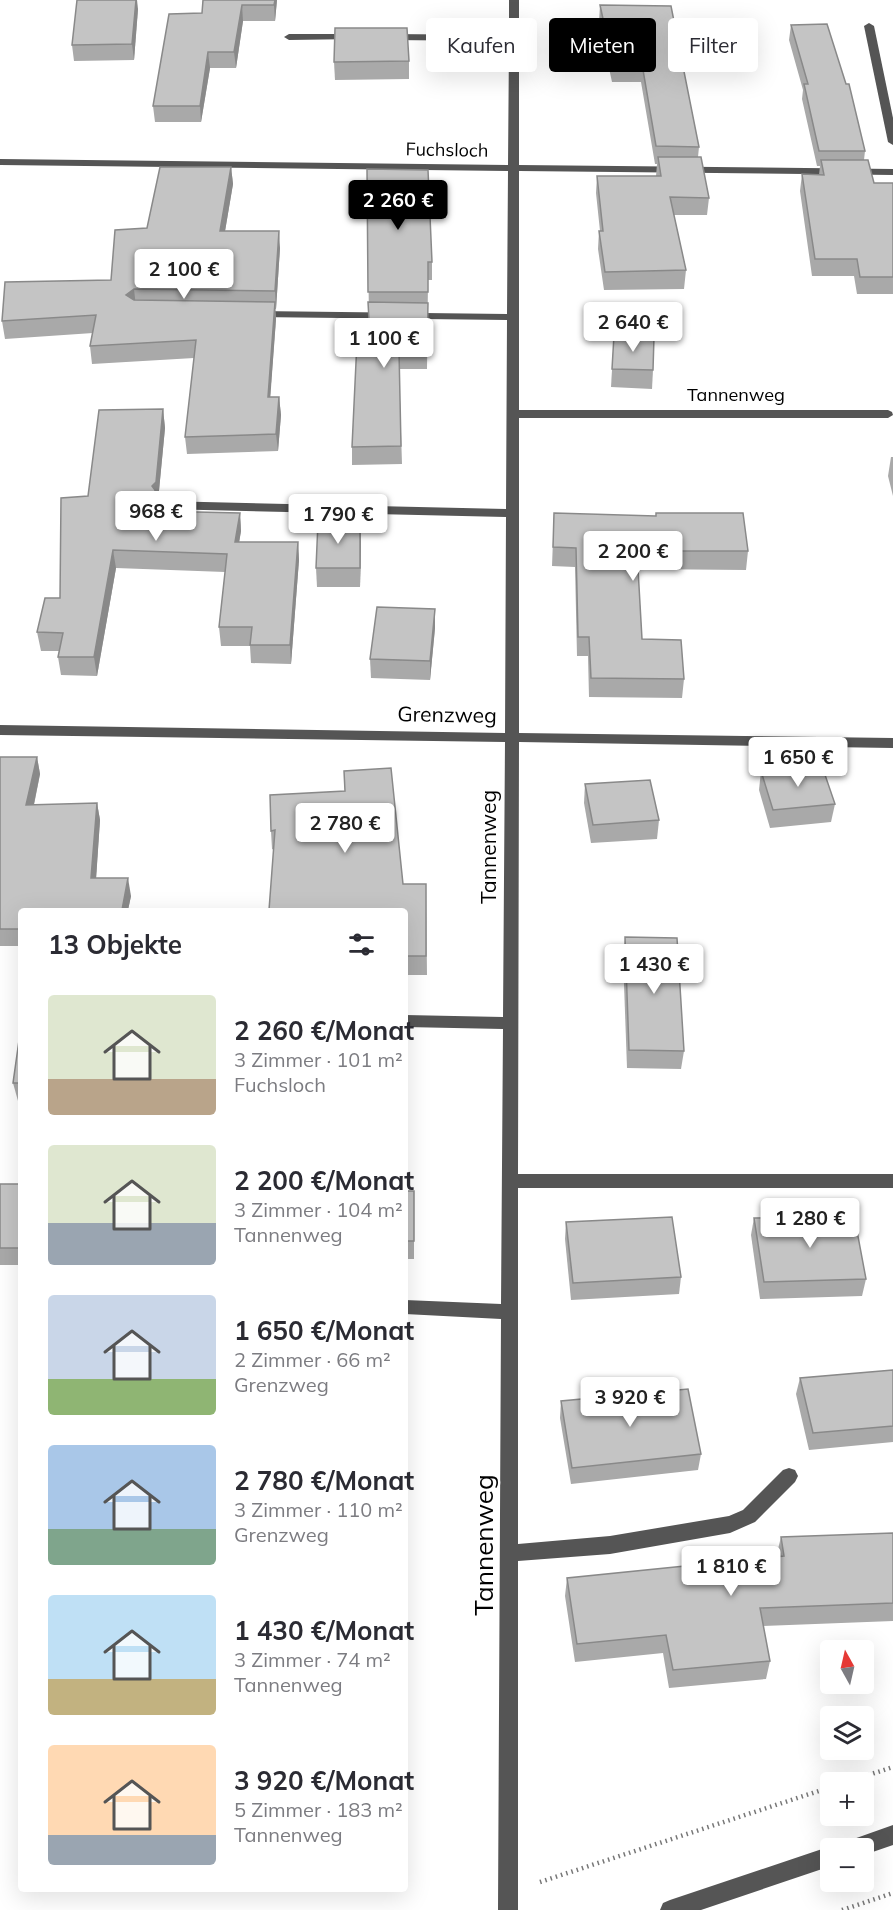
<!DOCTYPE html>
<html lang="de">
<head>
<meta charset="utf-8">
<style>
  body { margin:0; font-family:Mulish,sans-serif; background:#f2f2f3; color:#2b2b33; height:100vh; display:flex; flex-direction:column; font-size:22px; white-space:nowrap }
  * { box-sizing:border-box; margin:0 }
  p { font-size:20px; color:#7c7c81 }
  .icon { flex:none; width:33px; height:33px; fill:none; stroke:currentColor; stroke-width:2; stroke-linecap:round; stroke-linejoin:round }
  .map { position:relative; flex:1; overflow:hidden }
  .sheet { position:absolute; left:18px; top:908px; width:390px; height:984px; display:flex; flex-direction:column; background:#fff; border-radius:6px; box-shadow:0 6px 24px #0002 }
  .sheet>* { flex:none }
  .guide { position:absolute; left:426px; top:18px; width:376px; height:54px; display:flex; gap:12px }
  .needle { width:39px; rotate:352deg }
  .controls { position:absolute; left:820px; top:1640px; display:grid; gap:12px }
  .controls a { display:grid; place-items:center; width:54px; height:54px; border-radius:6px; background:#fff; box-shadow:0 6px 24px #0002; font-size:30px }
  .price { position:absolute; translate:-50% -51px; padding:0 14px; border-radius:6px; background:#fff; color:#222; font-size:20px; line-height:39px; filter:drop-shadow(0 2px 3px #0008) }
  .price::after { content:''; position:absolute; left:50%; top:36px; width:18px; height:14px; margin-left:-9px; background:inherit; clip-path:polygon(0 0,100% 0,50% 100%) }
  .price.selected { background:#000; color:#fff }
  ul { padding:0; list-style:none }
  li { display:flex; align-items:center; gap:18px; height:150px; padding:0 30px }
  li span { display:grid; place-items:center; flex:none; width:168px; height:120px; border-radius:6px; color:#555 }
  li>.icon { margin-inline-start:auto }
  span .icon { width:72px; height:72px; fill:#fffc; stroke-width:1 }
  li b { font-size:26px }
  h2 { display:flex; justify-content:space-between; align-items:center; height:72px; padding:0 30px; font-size:26px }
  .pill { padding:0 21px; border-radius:6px; background:#fff; box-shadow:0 6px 24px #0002; font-size:21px; line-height:54px }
  .pill.selected { background:#000; color:#fff }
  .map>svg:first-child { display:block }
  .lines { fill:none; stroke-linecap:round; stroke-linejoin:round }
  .path { stroke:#777; stroke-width:4.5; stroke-dasharray:1.5 4; stroke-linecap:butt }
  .minor { fill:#555; fill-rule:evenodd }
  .wall { fill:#a9a9a9 }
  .shaded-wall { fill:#898989 }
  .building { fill:#c4c4c4; stroke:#898989; stroke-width:1.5 }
  .labels { text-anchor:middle; stroke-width:4.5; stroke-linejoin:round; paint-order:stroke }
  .far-street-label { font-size:18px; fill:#000; stroke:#fff }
  .street-label { font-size:21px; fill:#000; stroke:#fff }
  .near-street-label { font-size:26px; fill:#000; stroke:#fff }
</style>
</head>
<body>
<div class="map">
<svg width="893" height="1910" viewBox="0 0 893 1910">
  <rect width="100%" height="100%" fill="#fff"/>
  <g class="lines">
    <g class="path">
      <polyline points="847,1782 893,1767"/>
      <polyline points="540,1882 831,1787"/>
      <polyline points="842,1910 893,1893"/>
    </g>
    <g class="minor">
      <polygon points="509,0 519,0 519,165 893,169 893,175 519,171 519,410 888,410 892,412 893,415 888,418 519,418 519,733 893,738 893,748 519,742 518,1174 893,1174 893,1188 518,1188 518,1544 610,1536 729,1516 743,1510 783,1470 789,1468 795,1470 798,1476 795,1482 755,1522 730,1533 610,1554 518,1561 518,1910 498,1910 501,1319 405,1314 405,1300 501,1304 503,1029 405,1027 405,1015 503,1017 505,742 0,735 0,725 505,733 506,517 162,509 156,505 162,501 506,509 507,320 257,317 251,314 257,311 507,314 508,171 0,165 0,159 508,165 509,41 387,40 382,37 387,34 509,35"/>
      <polygon points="869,23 874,26 893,118 893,145 888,142 864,26"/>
      <polygon points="354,34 359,37 357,39 289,40 284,37 289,34"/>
      <polygon points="893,1825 893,1845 864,1855 864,1848 845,1848 848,1841"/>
      <polygon points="831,1846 836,1848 831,1848 831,1866 701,1910 660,1910 663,1903 670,1900"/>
    </g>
  </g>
  <g class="wall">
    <polygon points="203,0 277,0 275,21 243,21 236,68 210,68 201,122 155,122 153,106 202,13"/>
    <polygon points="600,5 671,6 699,147 698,157 709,198 707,215 674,215 686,270 684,289 604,290 598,249 599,231 600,231 596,193 597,176 656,176 657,164 655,164 641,82 612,82 599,22"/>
    <polygon points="138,9 134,60 74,61 72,45"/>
    <polygon points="791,25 865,151 864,160 874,183 893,183 893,294 857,294 854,276 812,276 800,191 802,174 819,175 820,166 817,166 802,99 803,90 789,40"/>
    <polygon points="409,61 409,79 335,80 334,62"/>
    <polygon points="231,167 233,184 225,231 280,248 276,309 275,309 276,319 270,397 279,397 281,415 278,451 187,454 185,437 194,358 92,364 90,346 93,333 5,339 2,321 111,280 147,228"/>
    <polygon points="367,169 432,262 432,280 428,280 427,369 399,369 402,464 352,465 352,447 369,320"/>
    <polygon points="614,335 653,370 652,389 611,387"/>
    <polygon points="163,409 165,428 158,501 156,502 157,511 240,513 241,531 239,542 298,542 299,560 291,664 251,663 250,646 221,646 219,627 225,572 116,568 97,676 61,675 58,657 59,651 41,651 37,632 60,598 88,496"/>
    <polygon points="891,457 893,457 893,496 888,476"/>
    <polygon points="554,513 748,551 746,570 638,569 642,639 684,679 682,698 589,697 588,656 577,656 575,567 552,566"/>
    <polygon points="361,541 360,587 317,587 316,568"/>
    <polygon points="435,609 435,628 430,680 371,678 370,659"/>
    <polygon points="0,757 37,757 40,774 34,805 97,803 100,820 96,878 131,896 128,910 21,910 21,946 0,946"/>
    <polygon points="344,771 403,884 426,884 427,975 405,975 405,910 272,849 271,831 345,791"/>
    <polygon points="761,771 835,804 831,822 770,828 759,790"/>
    <polygon points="585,784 659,820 657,839 591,843 584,803"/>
    <polygon points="625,937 684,1051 681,1069 627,1068 623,956"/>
    <polygon points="21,1026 21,1101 18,1101 13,1083"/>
    <rect x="0" y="1184" width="21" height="81"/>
    <rect x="405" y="1191" width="9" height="68"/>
    <polygon points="754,1218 866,1279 862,1296 760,1299 751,1235"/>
    <polygon points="566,1222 681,1277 679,1294 571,1300 565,1239"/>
    <polygon points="893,1370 893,1442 809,1450 796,1394 800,1378"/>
    <polygon points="561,1401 701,1454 698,1470 571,1484 560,1418"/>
    <polygon points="893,1533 893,1621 763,1626 770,1661 766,1679 669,1688 663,1653 575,1662 565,1596 567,1578 776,1557 781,1537"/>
  </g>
  <g class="shaded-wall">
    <polygon points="136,0 137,0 138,9 134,60 132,44"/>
    <polygon points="275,0 277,0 275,21 274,5"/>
    <polygon points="242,5 243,21 236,68 234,52"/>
    <polygon points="208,52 210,68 201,122 200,106"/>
    <polygon points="231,167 233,184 222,249 220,231"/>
    <polygon points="279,231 280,248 276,309 275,291"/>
    <polygon points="134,289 136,307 126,295"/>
    <polygon points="275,302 276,319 269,415 268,397"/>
    <polygon points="279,397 281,415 278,451 276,434"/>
    <polygon points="163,409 165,428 158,501 156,502 157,509 155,529 153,511 152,486"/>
    <polygon points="240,513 241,531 236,561 235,542"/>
    <polygon points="360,522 361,541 360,587"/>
    <polygon points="298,542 299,560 291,664 290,645"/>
    <polygon points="113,550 116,568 97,676 94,657"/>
    <polygon points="435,609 435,628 430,680 430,661"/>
    <polygon points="37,757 40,774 30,823 26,805"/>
    <polygon points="97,803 100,820 95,895 91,878"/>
    <polygon points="128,878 131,896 128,910 122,910"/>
  </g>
  <g class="building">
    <polygon points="77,0 136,0 132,44 72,45"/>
    <polygon points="203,0 275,0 274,5 242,5 234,52 208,52 200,106 153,106 169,14 202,13"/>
    <polygon points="600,5 671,6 699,147 656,146 642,64 613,65"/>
    <polygon points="827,24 846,84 849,84 865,151 819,151 804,84 808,84 791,25"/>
    <polygon points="335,28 407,28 409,61 334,62"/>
    <polygon points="658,157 701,157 709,198 670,197 686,270 605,272 599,231 603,231 597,176 661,176"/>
    <polygon points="821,160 868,160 874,183 893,183 893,277 860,277 857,259 815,259 802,174 824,175"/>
    <polygon points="160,167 231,167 220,231 279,231 275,291 134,289 126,295 134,300 275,302 268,397 279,397 276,434 185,437 196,340 90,346 96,315 2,321 5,282 111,280 115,230 147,228"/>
    <polygon points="367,169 428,170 432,262 428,262 428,292 368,292"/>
    <polygon points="368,302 428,303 427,351 399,351 401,446 352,447 358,320 369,320"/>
    <polygon points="614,335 654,337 653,370 612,369"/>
    <polygon points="163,409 156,482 152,486 155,490 153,511 240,513 235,542 298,542 290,645 250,645 252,627 219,627 227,554 113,550 94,657 58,657 63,633 37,632 45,598 60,598 61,498 88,496 99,410"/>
    <polygon points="554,513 656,516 656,513 743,513 748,551 637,551 642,639 681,640 684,679 591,678 589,637 578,637 576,548 553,547"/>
    <polygon points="318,522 360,522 360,568 316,568"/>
    <polygon points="377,607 435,609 430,661 370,659"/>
    <polygon points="0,757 37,757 26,805 97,803 91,878 128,878 122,910 21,910 21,929 0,929"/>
    <polygon points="822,766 835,804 773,810 761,771"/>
    <polygon points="391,768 403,884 426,884 426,956 405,956 405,910 269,910 275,830 271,831 270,795 345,791 344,771"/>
    <polygon points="650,780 659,820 593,825 585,784"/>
    <polygon points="625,937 677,938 684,1051 629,1050"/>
    <polygon points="21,1026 21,1083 13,1083"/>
    <rect x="0" y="1184" width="21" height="64"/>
    <rect x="405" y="1191" width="9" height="50"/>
    <polygon points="854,1215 866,1279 764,1282 754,1218"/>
    <polygon points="672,1217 681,1277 573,1283 566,1222"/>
    <polygon points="893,1370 893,1426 813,1433 800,1378"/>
    <polygon points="688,1389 701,1454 572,1468 561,1401"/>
    <polygon points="893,1533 893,1603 760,1608 770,1661 673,1670 666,1635 577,1644 567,1578 784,1556 781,1537"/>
  </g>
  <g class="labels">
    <g class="far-street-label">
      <text transform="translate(447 150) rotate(1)" y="6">Fuchsloch</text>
      <text x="736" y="401">Tannenweg</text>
    </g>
    <g class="street-label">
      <text transform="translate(447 715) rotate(1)" y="7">Grenzweg</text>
      <text transform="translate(489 847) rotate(-90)" y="7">Tannenweg</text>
    </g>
    <g class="near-street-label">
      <text transform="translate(484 1545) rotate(-90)" y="9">Tannenweg</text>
    </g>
  </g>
</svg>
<div class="controls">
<a><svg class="needle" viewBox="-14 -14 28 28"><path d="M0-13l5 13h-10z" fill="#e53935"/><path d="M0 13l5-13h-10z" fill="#7c7c81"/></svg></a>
<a><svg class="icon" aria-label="layers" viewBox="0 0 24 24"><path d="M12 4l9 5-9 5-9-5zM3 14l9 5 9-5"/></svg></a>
<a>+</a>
<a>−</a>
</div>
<b class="price selected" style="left:398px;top:231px">2 260 €</b>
<b class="price" style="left:184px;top:300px">2 100 €</b>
<b class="price" style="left:633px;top:353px">2 640 €</b>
<b class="price" style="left:384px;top:369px">1 100 €</b>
<b class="price" style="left:156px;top:542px">968 €</b>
<b class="price" style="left:338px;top:545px">1 790 €</b>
<b class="price" style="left:633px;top:582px">2 200 €</b>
<b class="price" style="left:798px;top:788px">1 650 €</b>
<b class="price" style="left:345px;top:854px">2 780 €</b>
<b class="price" style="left:654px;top:995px">1 430 €</b>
<b class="price" style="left:810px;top:1249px">1 280 €</b>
<b class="price" style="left:630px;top:1428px">3 920 €</b>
<b class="price" style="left:731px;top:1597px">1 810 €</b>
<div class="guide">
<a class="pill">Kaufen</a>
<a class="pill selected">Mieten</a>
<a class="pill">Filter</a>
</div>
<section class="sheet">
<h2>13 Objekte<svg class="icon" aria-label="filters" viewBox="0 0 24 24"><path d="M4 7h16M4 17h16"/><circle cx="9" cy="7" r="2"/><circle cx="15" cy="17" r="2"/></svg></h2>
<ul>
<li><span style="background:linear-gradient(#dfe7d0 70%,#b9a48a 0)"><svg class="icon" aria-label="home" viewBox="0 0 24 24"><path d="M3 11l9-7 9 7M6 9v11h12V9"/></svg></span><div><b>2 260 €/Monat</b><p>3 Zimmer · 101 m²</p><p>Fuchsloch</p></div></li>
<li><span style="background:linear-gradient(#dfe7d0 65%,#9aa5b1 0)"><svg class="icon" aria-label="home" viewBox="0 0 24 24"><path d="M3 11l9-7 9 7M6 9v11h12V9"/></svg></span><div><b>2 200 €/Monat</b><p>3 Zimmer · 104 m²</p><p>Tannenweg</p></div></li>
<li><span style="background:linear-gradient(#c9d6e8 70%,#8fb573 0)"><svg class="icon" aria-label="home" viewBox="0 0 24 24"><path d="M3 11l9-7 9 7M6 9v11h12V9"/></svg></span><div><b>1 650 €/Monat</b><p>2 Zimmer · 66 m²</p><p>Grenzweg</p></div></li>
<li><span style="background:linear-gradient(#a9c7e8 70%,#7fa58c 0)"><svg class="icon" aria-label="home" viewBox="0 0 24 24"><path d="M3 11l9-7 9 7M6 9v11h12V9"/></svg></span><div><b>2 780 €/Monat</b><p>3 Zimmer · 110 m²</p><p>Grenzweg</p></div></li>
<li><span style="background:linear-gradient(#bfe0f5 70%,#c2b280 0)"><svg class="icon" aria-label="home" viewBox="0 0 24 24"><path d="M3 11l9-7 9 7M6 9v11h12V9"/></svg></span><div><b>1 430 €/Monat</b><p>3 Zimmer · 74 m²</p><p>Tannenweg</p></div></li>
<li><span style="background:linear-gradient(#ffd9b3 75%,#9aa5b1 0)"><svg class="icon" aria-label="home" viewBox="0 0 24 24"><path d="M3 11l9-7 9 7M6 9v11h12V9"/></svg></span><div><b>3 920 €/Monat</b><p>5 Zimmer · 183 m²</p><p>Tannenweg</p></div></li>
</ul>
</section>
</div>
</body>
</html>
